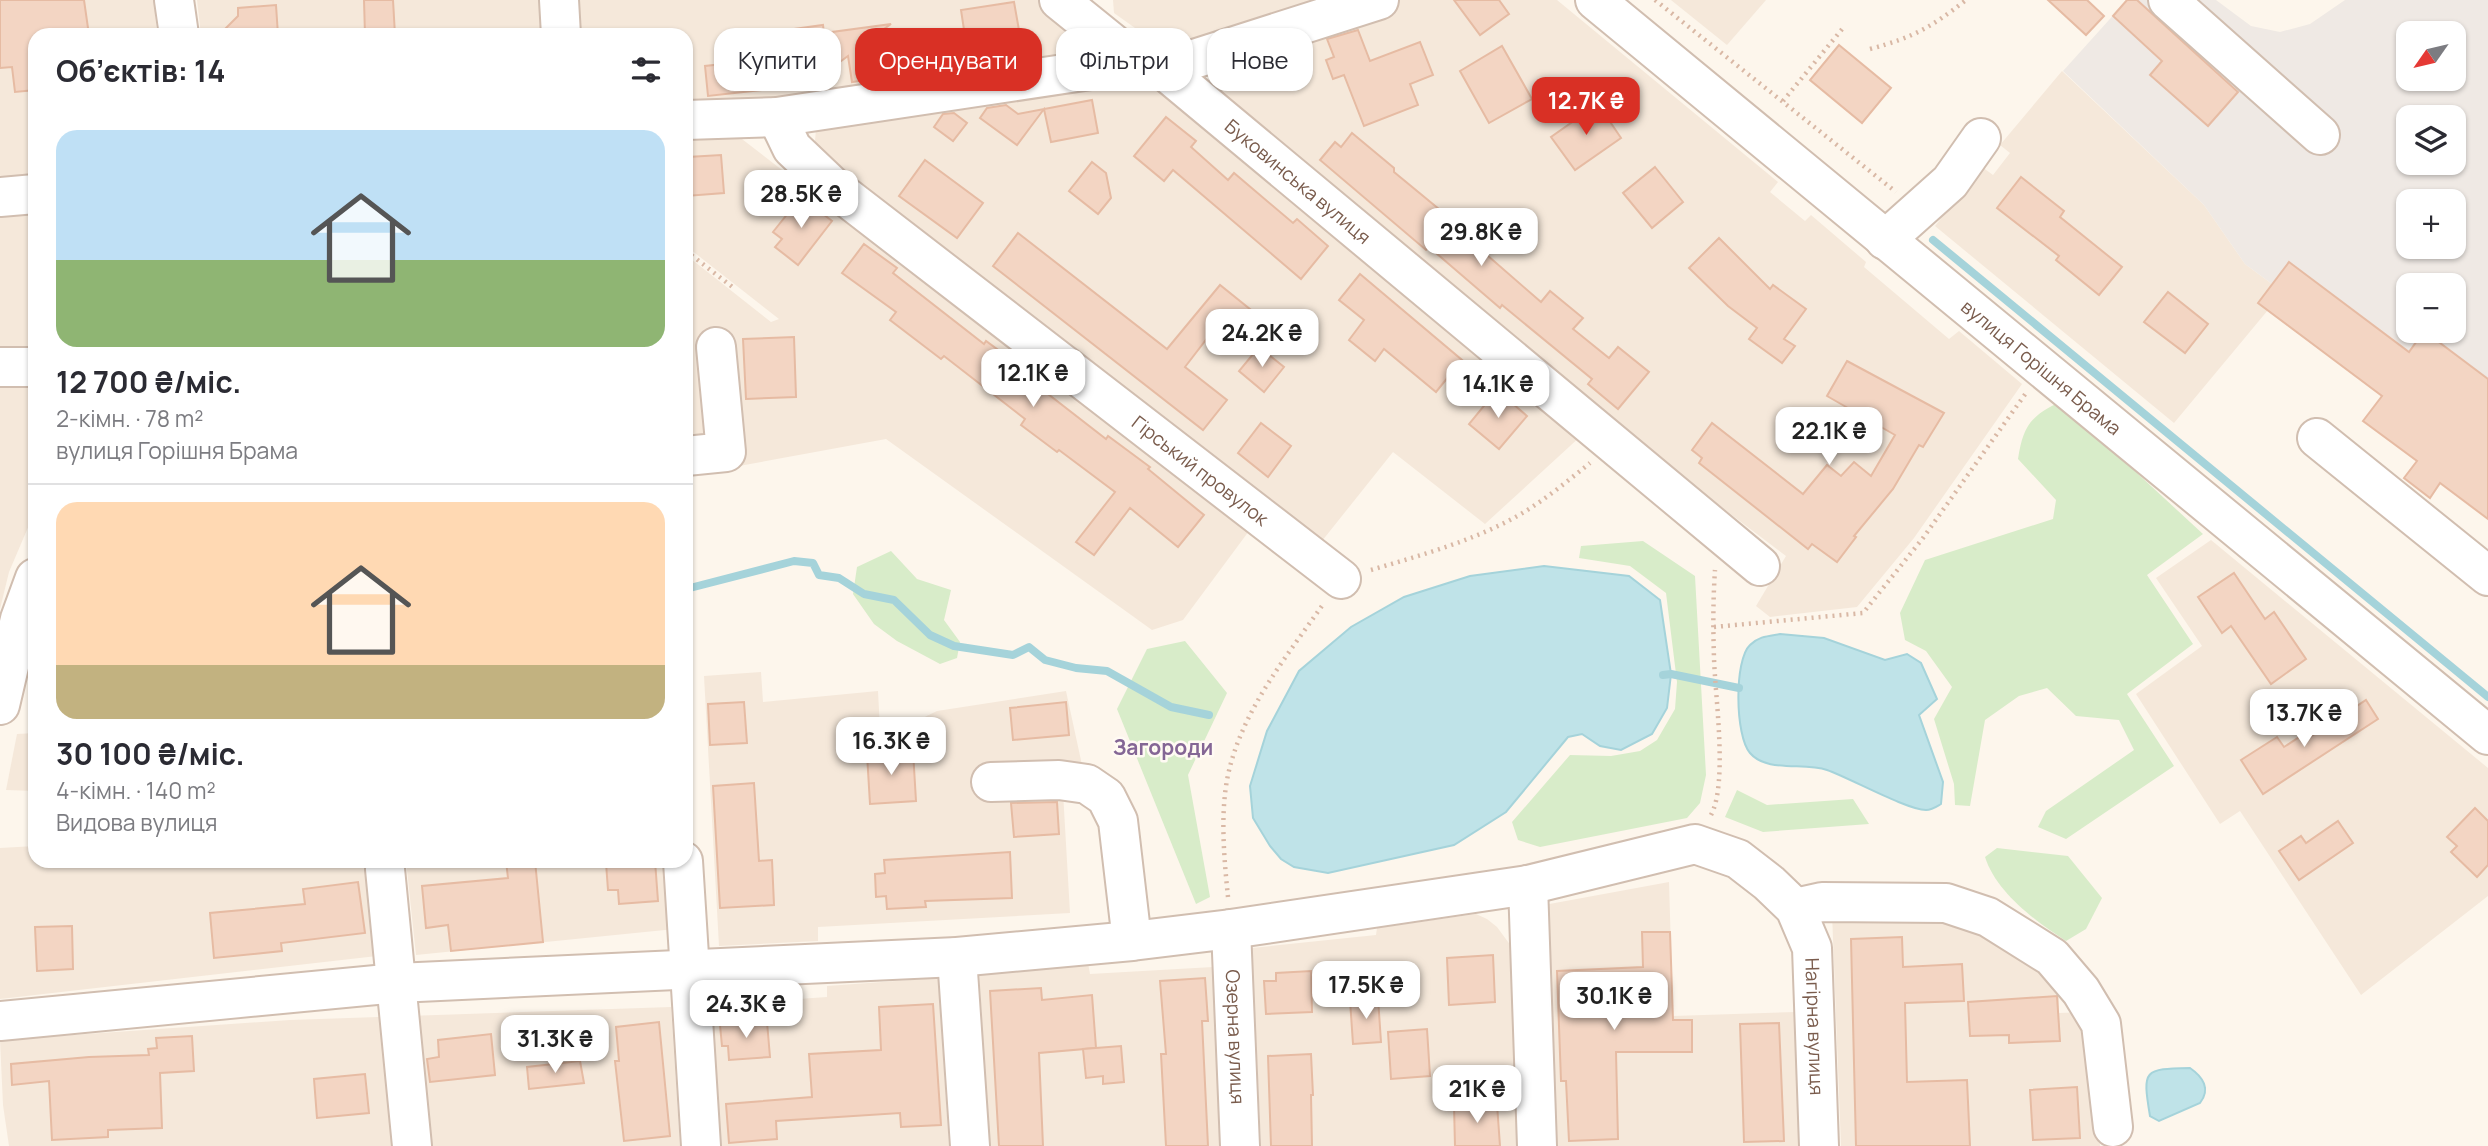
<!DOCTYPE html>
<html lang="uk">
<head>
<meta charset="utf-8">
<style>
  body { margin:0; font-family:Manrope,sans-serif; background:#f7f7f7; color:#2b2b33; height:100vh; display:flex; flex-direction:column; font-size:26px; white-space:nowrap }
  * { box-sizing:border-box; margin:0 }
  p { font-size:23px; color:#7c7c81 }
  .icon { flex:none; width:38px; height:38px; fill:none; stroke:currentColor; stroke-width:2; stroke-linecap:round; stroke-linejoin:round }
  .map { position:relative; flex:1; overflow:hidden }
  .side { position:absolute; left:28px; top:28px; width:665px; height:840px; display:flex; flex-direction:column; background:#fff; border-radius:21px; box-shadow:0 2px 5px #0004 }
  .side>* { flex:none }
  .banner { position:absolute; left:714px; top:28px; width:665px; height:63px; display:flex; gap:14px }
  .needle { width:46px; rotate:236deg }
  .tools { position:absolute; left:2396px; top:21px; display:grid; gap:14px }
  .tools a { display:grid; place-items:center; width:70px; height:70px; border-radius:14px; background:#fff; box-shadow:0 2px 5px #0004; font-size:35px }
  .price { position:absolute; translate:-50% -60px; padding:0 16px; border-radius:14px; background:#fff; color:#222; font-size:23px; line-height:46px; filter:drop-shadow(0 2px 4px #0008) }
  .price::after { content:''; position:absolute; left:50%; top:42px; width:21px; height:16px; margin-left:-10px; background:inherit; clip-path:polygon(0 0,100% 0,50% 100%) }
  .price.active { background:#d93025; color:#fff }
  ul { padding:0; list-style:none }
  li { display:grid; align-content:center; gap:14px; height:371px; padding:0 28px }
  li+li { border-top:2px solid #e1e1e2 }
  li span { display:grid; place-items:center; height:217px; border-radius:21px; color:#555 }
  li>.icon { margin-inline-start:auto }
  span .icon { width:126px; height:126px; fill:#fffc; stroke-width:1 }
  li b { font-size:30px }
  h2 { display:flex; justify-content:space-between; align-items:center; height:84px; padding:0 28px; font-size:30px }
  .chip { padding:0 24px; border-radius:21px; background:#fff; box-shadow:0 2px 5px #0004; font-size:24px; line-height:63px }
  .chip.active { background:#d93025; color:#fff }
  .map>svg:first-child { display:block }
  .residential { fill:#f5e8da }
  .industrial { fill:#efe9e4; fill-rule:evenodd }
  .green { fill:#d8ecc9 }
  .water { fill:#bfe3e8; stroke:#a5d3da; stroke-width:2 }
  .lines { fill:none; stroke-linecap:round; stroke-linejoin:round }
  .stream { stroke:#a5d3da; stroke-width:8 }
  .building { fill:#f3d5c3; stroke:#e6bba3; stroke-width:2 }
  .minor-casing { stroke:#d1beb0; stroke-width:42 }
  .path { stroke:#d9b8a5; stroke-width:4.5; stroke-dasharray:2 5; stroke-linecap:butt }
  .minor { stroke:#fff; stroke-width:38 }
  .labels { text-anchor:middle; stroke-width:5; stroke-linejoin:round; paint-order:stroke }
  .street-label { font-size:19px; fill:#7a5c4d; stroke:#fffaf3 }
  .neighbourhood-label { font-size:21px; font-weight:bold; fill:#846695; stroke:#fffaf3 }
</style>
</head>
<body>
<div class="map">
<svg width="2488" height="1146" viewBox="0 0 2488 1146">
  <rect width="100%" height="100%" fill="#fdf6ec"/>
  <g class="residential">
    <polygon points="0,0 154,0 157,35 35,35 35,186 0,190"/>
    <polygon points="197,0 545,0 547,35 201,35"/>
    <polygon points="572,0 1038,0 1063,18 1071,33 1067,58 824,92 700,104 699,99 686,101 686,35 573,35"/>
    <polygon points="1113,0 1342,0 1166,50 1114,13"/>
    <polygon points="1400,0 1557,0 1778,182 1770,192 1805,221 1811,215 1866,262 1864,267 1949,339 1959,331 2022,384 1914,538 1857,607 1770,617 1756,606 1786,556 1716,503 1216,93 1221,60 1381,11"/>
    <polygon points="1671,0 1766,0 1727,45"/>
    <polygon points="2062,71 2204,205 2245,264 2272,284 2268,310 2174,423 1935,226 1982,167 1993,175 2010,153 2000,145"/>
    <polygon points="1127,80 1153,87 1582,435 1485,524 1393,452 1318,546 1086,358 819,150 815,141 816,129"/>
    <polygon points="729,129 1249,531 1183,620 1152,630 886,439 739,466 729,334 712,439 686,441 686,255 771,322 779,319 686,246 686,131"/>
    <polygon points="35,205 35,358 0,359 0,207"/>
    <polygon points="0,376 35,376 35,511 9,572 0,609"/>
    <polygon points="2211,540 2488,768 2488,896 2361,995 2240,811 2220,824 2136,694 2202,646 2156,578"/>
    <polygon points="761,672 763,702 878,691 880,730 900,729 937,711 1066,691 1082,765 1063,792 1070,913 818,927 818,941 719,946 704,676"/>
    <polygon points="35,733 35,791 6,790 17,734"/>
    <polygon points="35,846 35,861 368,861 377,956 0,999 0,848"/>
    <polygon points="406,861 668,861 675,929 416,955"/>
    <polygon points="1669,882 1673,1016 1796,1012 1801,1146 1555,1146 1544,905"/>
    <polygon points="1832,913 1981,925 2059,975 2064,996 2059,997 2059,1013 2085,1012 2092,1022 2100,1146 1841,1146"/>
    <polygon points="1476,914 1487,919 1497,927 1511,946 1521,1146 1261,1146 1252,948 1376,935 1377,928"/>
    <polygon points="1088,963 1090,974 1213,967 1220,1146 989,1146 979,969"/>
    <polygon points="938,978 949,1146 719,1146 710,1005 827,997 827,986"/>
    <polygon points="671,1007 680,1146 9,1146 3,1105 0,1040 290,1020"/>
  </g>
  <path class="industrial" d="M2127,0H2216L2251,26L2280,32L2310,24L2345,0H2488V519L2441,484L2430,498L2404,478L2416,461L2363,421L2382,396L2258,303L2272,284L2245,264L2204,205L2063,71ZM2408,33H2454V79H2408ZM2408,117H2454V163H2408ZM2408,201H2454V247H2408ZM2408,285H2454V331H2408Z"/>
  <g class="green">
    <path d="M2060,402L2203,534L2147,575L2193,644L2127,694L2174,766L2066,839L2038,827L2046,811L2134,750L2119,720L2076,716L2047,688L2019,696L1985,720L1970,806L1955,805L1954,784L1934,719L1952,687L1926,651L1905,640L1900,613L1925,560L2053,519L2056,500L2018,459C2023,427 2030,416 2060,402Z"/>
    <polygon points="1643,541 1695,576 1706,775 1700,803 1687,818 1540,847 1518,840 1512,822 1570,755 1611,756 1640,751 1657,740 1675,709 1677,682 1666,593 1630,566 1579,558 1581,546"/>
    <polygon points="891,551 917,579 951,590 944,620 960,642 957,658 940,664 897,641 874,624 853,594 857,567"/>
    <polygon points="1185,641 1227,693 1188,775 1210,897 1196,904 1117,709 1147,649"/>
    <polygon points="1737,790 1767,805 1853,799 1869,824 1763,832 1725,817"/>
    <path d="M1997,848L2068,856L2102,898L2086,929L2066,941C2036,922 1996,892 1985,857Z"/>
  </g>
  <g class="water">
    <polygon points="1544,566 1629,576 1660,600 1671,674 1667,708 1652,734 1621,750 1600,746 1582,734 1568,737 1506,812 1454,845 1328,873 1294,867 1281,859 1270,846 1253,818 1250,786 1267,731 1299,671 1351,627 1404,597 1470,576"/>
    <path d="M1780,634L1824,638L1885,660L1907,654L1921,663L1937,699L1919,715L1943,782L1941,804C1936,807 1932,810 1926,810C1907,810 1850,778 1827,770C1804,762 1767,773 1750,753C1735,736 1734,660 1750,645C1759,636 1769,636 1780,634Z"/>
    <path d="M2190,1068C2203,1077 2211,1089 2200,1103L2159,1121L2150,1116C2142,1069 2144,1069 2190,1068Z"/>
  </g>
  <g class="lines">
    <g class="stream">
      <polyline points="1933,240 2488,697"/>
      <polyline points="686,589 794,561 813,563 819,575 839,578 864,594 894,600 930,635 954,646 1013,655 1029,647 1045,660 1076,668 1107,671 1171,707 1209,715"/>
      <polyline points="1663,675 1671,674 1739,688"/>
    </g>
  </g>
  <g class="building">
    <polygon points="0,0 84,0 89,35 35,35 35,90 15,92 12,67 0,68"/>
    <polygon points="364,0 393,0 395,35 365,35"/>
    <polygon points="1454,0 1499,0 1509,14 1480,35"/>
    <polygon points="2048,0 2087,0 2104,16 2086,35"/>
    <polygon points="2127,0 2137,0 2238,92 2208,126 2150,75 2162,61 2113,16"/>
    <polygon points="1014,2 1022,47 968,56 961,10"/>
    <polygon points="276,5 278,35 219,35 238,16 238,8"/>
    <polygon points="891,24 877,34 879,48 869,49 873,79 852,82 848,56 807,86 800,87 759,72 761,90 708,96 705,66 789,57 786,30 823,25 824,33"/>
    <polygon points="1358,30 1370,61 1420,42 1433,75 1410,84 1418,105 1364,126 1344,75 1333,79 1326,60 1334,57 1327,39"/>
    <polygon points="1839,45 1891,88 1862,123 1810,80"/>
    <polygon points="1502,46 1532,99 1489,123 1460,71"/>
    <polygon points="1092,100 1098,133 1051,142 1044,109 1017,145 980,118 987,108 1006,105 1018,114"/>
    <polygon points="1598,104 1621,138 1575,170 1551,137"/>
    <polygon points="954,113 967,123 953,141 934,127 943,114"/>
    <polygon points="1166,117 1196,141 1191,147 1228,180 1234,173 1293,223 1297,219 1328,246 1301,279 1173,170 1164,181 1134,156"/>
    <polygon points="1352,133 1394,168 1394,172 1451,219 1449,222 1541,302 1550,291 1583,318 1573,329 1609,358 1618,347 1649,372 1618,409 1588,384 1592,379 1502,305 1500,308 1429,247 1426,250 1320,160 1335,142 1341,147"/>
    <polygon points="721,155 724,193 686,196 686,174 689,174 688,157"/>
    <polygon points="925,160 983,203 957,238 899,196"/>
    <polygon points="1092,162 1106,173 1111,198 1098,214 1069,191"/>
    <polygon points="1655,167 1683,202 1652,228 1623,193"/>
    <polygon points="2021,177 2064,211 2060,217 2122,267 2099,295 2056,260 2059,256 1997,208"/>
    <polygon points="801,197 832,221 798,265 775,247 782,239 773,232"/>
    <polygon points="1018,233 1167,349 1220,285 1256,314 1230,346 1212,332 1185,367 1227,400 1203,430 993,266"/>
    <polygon points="1719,238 1770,289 1773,285 1806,309 1784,339 1795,346 1782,363 1749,339 1757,328 1728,306 1689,268"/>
    <polygon points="864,244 897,268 893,273 984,344 986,341 1024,369 1021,373 1106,439 1108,436 1150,467 1148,469 1204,515 1178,547 1130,508 1094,555 1076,542 1115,492 1059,450 1057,452 1021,425 1025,419 944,356 941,359 890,320 896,312 842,273"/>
    <polygon points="2289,262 2409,352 2424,331 2488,379 2488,519 2440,483 2430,498 2404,478 2417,461 2363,421 2382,396 2258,303"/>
    <polygon points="1360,274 1462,360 1436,392 1384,349 1375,361 1349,340 1364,320 1339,300"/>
    <polygon points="2168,292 2208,324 2185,353 2144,322"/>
    <polygon points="794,337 796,397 746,399 743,339"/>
    <polygon points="1259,347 1284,367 1264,392 1239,371"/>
    <polygon points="1847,361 1944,413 1923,447 1919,445 1893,489 1854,536 1856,537 1837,562 1812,544 1808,549 1699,463 1702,458 1692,450 1712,423 1803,494 1827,465 1841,476 1854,462 1871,476 1895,435 1827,396"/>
    <polygon points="1497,390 1527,416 1499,449 1469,424"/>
    <polygon points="1261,423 1291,446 1268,477 1238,453"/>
    <polygon points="2234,573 2265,619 2274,612 2306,659 2271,684 2231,626 2222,633 2198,597"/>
    <polygon points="2366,700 2378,719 2263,794 2241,760 2277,737 2284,747 2301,736 2304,741"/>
    <polygon points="744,702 747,743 710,745 708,704"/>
    <polygon points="1066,702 1069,735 1013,740 1010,708"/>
    <polygon points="913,751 916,801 870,804 867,754"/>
    <polygon points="754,783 759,861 772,860 774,905 720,908 713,786"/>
    <polygon points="1057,802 1059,834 1014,837 1011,803"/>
    <polygon points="2475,808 2488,821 2488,865 2477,877 2451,852 2457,846 2447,837"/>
    <polygon points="2338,821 2353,843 2299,880 2279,851 2301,836 2306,843"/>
    <polygon points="1010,852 1012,898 925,901 926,907 887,909 886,896 876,897 875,874 885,873 884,860"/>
    <polygon points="506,861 535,861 543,942 451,951 448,925 426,928 422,886 508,878"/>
    <polygon points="627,861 655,861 658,901 619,904 618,890 608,890 606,863"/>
    <polygon points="358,882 365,933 281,943 282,951 214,958 210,913 305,904 303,889"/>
    <polygon points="72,926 73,969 37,971 35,927"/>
    <polygon points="1642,932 1670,932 1673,1020 1692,1020 1692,1052 1616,1052 1618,1139 1569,1141 1566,1081 1561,1081 1557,971 1643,967"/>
    <polygon points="1902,937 1903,967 1962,964 1964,1001 1905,1003 1907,1082 1967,1080 1970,1146 1856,1146 1851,939"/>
    <polygon points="1493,955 1495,1002 1449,1005 1447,958"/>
    <polygon points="1311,971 1312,1012 1266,1014 1264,981 1276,981 1276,973"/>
    <polygon points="1205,978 1208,1021 1202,1021 1208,1146 1166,1146 1161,1054 1166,1054 1160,981"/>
    <polygon points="1041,988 1042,1000 1092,995 1096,1048 1039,1053 1043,1146 999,1146 990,991"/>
    <polygon points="2057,996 2060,1041 2009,1043 2009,1035 1970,1036 1968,1002"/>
    <polygon points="1378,998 1381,1042 1353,1044 1350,1000"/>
    <polygon points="933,1004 941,1125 901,1127 900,1113 776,1121 777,1139 729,1143 726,1104 812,1097 809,1054 881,1050 879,1007"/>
    <polygon points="659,1022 670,1136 624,1141 615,1061 619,1061 616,1027"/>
    <polygon points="767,1022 770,1057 729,1060 728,1046 722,1046 720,1025"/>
    <polygon points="1779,1023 1784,1141 1744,1142 1740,1024"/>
    <polygon points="1427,1029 1430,1076 1391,1079 1388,1032"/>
    <polygon points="491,1034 495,1075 430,1082 427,1059 439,1057 438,1040"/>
    <polygon points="192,1036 194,1071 160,1073 162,1128 108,1130 108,1137 52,1140 49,1081 12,1085 11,1064 89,1057 149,1055 148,1049 157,1048 156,1038"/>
    <polygon points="1121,1046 1124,1082 1103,1084 1103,1076 1086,1078 1083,1049"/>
    <polygon points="1311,1054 1313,1095 1311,1095 1312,1146 1271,1146 1268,1056"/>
    <polygon points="580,1061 584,1083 529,1089 527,1067"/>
    <polygon points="365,1074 369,1113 317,1118 314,1079"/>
    <polygon points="2077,1087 2080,1138 2033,1140 2030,1090"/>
    <polygon points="1497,1104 1500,1146 1455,1146 1454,1105"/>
  </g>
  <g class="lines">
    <g class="minor-casing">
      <g id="minor">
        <polyline points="174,0 179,35"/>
        <polyline points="559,0 561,35"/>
        <polyline points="1059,0 1137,63"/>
        <path id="s1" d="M1595,0L2488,735"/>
        <polyline points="2168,0 2320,135"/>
        <path id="s2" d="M1158,65L1760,566"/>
        <path id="s3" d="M777,117L792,148L832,186L1341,579"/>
        <polyline points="686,120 777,117 1137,63 1158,65 1194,59 1379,0"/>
        <polyline points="0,197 35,194"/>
        <polyline points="1885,240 1950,182 1981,138"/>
        <polyline points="0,367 35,367"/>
        <polyline points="2317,438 2488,576"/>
        <polyline points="686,456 726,452 716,347"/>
        <polyline points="0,705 20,619 35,578"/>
        <polyline points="991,782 1059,780 1087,784 1106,797 1118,821 1132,941"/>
        <polyline points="683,861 701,1146"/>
        <polyline points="385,869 412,1146"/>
        <polyline points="1528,885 1537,1146"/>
        <polyline points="1795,908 1822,902 1946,903 1988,917 2052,957 2081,991 2101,1024 2113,1127"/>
        <path id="s4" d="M1231,929L1240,1146"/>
        <polyline points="957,957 970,1146"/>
        <path id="s5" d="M0,1021L397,983L957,957L1132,941L1231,929L1528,885L1695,844L1738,859L1769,883L1795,908L1812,948L1819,1146"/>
      </g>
    </g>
    <g class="path">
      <polyline points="1655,0 1896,192"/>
      <path d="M1870,49C1914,37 1930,28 1966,0"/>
      <polyline points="1783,101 1843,28"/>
      <polyline points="686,251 735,289"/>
      <path d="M1371,570C1418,556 1466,543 1510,520C1539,505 1565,483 1590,463"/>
      <polyline points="1714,627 1863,613 1923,538 2026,393"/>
      <path d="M1711,815C1728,783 1715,696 1714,658C1713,628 1713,600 1715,570"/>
      <path d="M1228,897C1224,858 1220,813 1228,775C1242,710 1287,656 1324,603"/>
    </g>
    <use href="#minor" class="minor"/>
  </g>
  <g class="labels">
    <g class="street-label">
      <text dy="7" stroke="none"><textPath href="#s2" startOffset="182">Буковинська вулиця</textPath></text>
      <text dy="7" stroke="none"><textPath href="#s1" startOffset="578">вулиця Горішня Брама</textPath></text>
      <text dy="7" stroke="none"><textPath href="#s3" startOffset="555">Гірський провулок</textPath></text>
      <text dy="7" stroke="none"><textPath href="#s5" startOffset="1950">Нагірна вулиця</textPath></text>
      <text dy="7" stroke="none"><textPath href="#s4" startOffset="108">Озерна вулиця</textPath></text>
    </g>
    <g class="neighbourhood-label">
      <text x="1163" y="755">Загороди</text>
    </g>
  </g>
</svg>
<div class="tools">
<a><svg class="needle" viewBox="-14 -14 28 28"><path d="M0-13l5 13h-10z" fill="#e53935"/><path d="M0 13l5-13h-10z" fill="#7c7c81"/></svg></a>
<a><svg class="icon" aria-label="layers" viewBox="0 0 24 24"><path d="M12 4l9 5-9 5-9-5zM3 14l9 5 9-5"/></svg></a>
<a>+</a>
<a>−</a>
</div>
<b class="price active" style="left:1586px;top:137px">12.7K ₴</b>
<b class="price" style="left:801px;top:230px">28.5K ₴</b>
<b class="price" style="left:1481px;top:268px">29.8K ₴</b>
<b class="price" style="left:1262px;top:369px">24.2K ₴</b>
<b class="price" style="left:1033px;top:409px">12.1K ₴</b>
<b class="price" style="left:1498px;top:420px">14.1K ₴</b>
<b class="price" style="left:1829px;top:467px">22.1K ₴</b>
<b class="price" style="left:2304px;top:749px">13.7K ₴</b>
<b class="price" style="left:891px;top:777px">16.3K ₴</b>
<b class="price" style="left:1366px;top:1021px">17.5K ₴</b>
<b class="price" style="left:1614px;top:1032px">30.1K ₴</b>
<b class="price" style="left:746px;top:1040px">24.3K ₴</b>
<b class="price" style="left:555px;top:1075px">31.3K ₴</b>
<b class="price" style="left:1477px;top:1125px">21K ₴</b>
<div class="banner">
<a class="chip">Купити</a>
<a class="chip active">Орендувати</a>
<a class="chip">Фільтри</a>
<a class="chip">Нове</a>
</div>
<section class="side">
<h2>Об’єктів: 14<svg class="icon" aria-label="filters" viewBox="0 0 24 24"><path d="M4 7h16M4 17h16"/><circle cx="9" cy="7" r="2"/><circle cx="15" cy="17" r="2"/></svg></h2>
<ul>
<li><span style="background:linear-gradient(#bfe0f5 60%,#8fb573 0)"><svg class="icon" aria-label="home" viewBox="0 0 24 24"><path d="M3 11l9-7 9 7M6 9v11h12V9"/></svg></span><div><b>12 700 ₴/міс.</b><p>2-кімн. · 78 m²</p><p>вулиця Горішня Брама</p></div></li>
<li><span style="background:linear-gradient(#ffd9b3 75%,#c2b280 0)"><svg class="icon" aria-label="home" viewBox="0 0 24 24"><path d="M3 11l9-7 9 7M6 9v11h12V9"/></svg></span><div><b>30 100 ₴/міс.</b><p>4-кімн. · 140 m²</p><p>Видова вулиця</p></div></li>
</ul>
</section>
</div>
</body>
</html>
